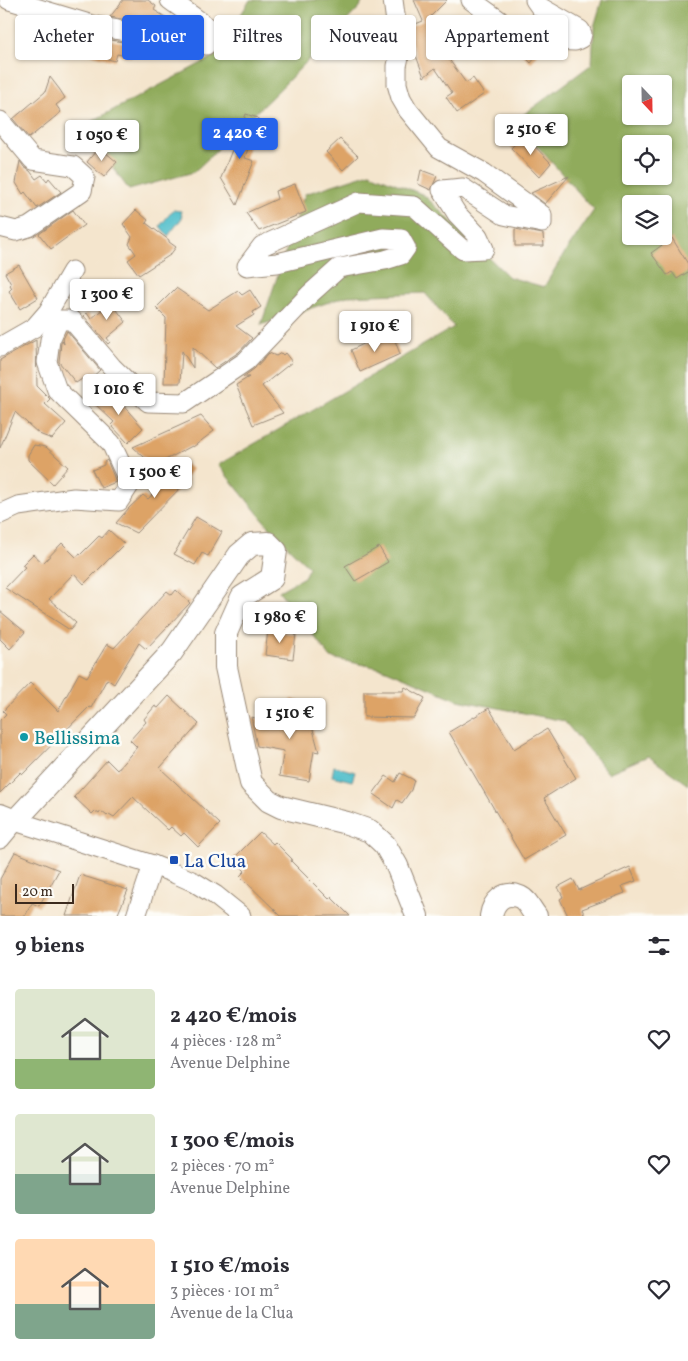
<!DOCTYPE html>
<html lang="fr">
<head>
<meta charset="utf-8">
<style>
  body { margin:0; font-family:Vollkorn,serif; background:#f7f7f7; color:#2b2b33; height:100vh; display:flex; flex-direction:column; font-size:19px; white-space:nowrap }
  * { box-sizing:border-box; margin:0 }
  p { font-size:16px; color:#7c7c81 }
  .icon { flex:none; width:28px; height:28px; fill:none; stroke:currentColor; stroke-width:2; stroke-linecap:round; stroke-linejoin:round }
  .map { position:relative; height:916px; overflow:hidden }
  .side { display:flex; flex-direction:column; background:#fff; flex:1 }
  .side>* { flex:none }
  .banner { position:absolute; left:15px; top:15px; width:659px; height:45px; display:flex; gap:10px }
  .needle { width:32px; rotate:158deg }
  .fabs { position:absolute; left:622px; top:75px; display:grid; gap:10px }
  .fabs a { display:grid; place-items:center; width:50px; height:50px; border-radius:5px; background:#fff; box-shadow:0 1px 4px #0004; font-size:25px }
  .scale { position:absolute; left:15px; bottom:12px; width:59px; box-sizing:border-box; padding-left:5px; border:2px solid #3b2a1e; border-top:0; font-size:14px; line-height:18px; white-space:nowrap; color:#3b2a1e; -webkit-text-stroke:4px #fdfcf7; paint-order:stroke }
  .price { position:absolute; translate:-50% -42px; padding:0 11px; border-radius:5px; background:#fff; color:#222; font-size:16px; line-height:32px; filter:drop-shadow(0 1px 2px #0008) }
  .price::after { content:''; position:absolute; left:50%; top:30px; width:15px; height:11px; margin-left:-8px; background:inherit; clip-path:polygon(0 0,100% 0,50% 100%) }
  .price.selected { background:#2563eb; color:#fff }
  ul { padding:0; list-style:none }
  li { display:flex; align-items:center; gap:15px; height:125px; padding:0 15px }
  li span { display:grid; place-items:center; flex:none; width:140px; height:100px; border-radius:5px; color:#555 }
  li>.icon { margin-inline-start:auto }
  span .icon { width:60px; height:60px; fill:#fffc; stroke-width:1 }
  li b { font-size:21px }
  h2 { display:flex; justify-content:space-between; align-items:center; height:60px; padding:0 15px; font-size:21px }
  .chip { padding:0 18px; border-radius:5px; background:#fff; box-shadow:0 1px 4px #0004; font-size:18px; line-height:45px }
  .chip.selected { background:#2563eb; color:#fff }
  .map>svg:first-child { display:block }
  .forest { fill:#90ab5c; stroke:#666a3d; fill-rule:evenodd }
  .water { fill:#50beca; stroke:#467474 }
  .building { fill:#dda366 }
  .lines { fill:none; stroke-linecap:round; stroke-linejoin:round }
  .minor-casing { stroke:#988876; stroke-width:21 }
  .tertiary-casing { stroke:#988876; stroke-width:24 }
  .minor { stroke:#fff; stroke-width:19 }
  .tertiary { stroke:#fff; stroke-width:22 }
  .culture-dot { fill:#0f9aa8; stroke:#fdfcf7; stroke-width:2 }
  .transit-dot { fill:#1a4fb4; stroke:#fdfcf7; stroke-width:2 }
  .labels { text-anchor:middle; stroke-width:5; stroke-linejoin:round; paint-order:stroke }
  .culture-label { font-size:19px; fill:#0d838f; stroke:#fdfcf7; text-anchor:start }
  .transit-label { font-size:19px; fill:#164399; stroke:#fdfcf7; text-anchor:start }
</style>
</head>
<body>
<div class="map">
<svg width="688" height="916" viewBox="0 0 688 916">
  <rect width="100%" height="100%" fill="#fdfcf7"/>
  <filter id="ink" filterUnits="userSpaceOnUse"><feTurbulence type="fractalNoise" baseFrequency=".02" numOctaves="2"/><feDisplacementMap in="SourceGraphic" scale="10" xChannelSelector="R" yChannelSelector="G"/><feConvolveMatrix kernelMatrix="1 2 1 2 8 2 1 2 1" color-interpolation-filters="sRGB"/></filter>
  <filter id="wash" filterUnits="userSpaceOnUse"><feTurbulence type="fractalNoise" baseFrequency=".0096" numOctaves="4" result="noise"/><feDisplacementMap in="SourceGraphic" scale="20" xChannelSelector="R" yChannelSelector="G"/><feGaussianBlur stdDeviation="1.12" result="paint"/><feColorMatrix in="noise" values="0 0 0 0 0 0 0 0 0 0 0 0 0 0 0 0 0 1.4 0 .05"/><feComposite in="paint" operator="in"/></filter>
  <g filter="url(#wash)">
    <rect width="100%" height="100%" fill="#f4e5cd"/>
    <g class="forest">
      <polygon points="250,0 363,0 360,7 278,91 194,172 129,190 83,126 215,56"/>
      <path d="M602,0H688V785L648,756L608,773L564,721L458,700L384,669L331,658L279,591L304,577L309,567L274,533L218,465L454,327L425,293L347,296L261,325L305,194L370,173L424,195L509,277L544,287L564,254L594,210L515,121L592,64L594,27ZM631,84H664V116H631ZM631,144H664V176H631ZM631,204H664V236H631Z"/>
    </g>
    <g class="water">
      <polygon points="173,210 181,211 182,218 168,236 160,226"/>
      <polygon points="334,766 355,772 352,781 332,776"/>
    </g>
    <g id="blocks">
      <g class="building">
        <polygon points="123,0 148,0 156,6 154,10 175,23 172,28 110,17"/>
        <polygon points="414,0 447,0 428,19 432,18 456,52 448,58 466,83 473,78 484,94 457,113 446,97 452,93 435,68 424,77 409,37 408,27 423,21"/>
        <polygon points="82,35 98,39 98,38 135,44 131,57 117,54 115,61 87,53 87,52 79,50"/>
        <polygon points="510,41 511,42 541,50 531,63"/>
        <polygon points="50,77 60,90 65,98 56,105 61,112 29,138 13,119 45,92"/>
        <polygon points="246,114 258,118 245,158 254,161 237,205 221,178"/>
        <polygon points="524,135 551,163 539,177 511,148"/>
        <polygon points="340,139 358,156 343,170 326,152"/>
        <polygon points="99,147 117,162 104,177 87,162"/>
        <polygon points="20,161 24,167 30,171 36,179 42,175 47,181 49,178 61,192 37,208 25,192 23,194 16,183"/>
        <polygon points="421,170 437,176 431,190 418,184"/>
        <polygon points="569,176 545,204 531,193"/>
        <polygon points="295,184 306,212 259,231 246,213 277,199 275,191"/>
        <polygon points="73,210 84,225 51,249 39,234"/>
        <polygon points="136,210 148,220 146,223 169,240 169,242 176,247 170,255 139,275 128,260 136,254 129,244 132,237 123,224"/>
        <polygon points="515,229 543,234 544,246 515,246"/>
        <polygon points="672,238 688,264 688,272 677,279 672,272 667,275 651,253"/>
        <polygon points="19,265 38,298 20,309 9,291 12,288 10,285 11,284 5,273"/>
        <polygon points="176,288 208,310 238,291 242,295 250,290 261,307 253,312 254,315 236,326 252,338 239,352 215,368 193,347 193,368 182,351 180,383 164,383 166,318 156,308"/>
        <polygon points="111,302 126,322 107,338 110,342 108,344 84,316 87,313 91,319"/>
        <polygon points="67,331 100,370 90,379 82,379 76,383 59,362 61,343 62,341 64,344 63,339"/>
        <polygon points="393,335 400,354 360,372 351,350 374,339 376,342"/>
        <polygon points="36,340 37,386 50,399 45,404 66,423 52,439 39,434 15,412 0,448 0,360"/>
        <polygon points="269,353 276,356 281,353 283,355 285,353 292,362 262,386 283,413 253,425 236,385 249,377 243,377 254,369"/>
        <polygon points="108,388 143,428 128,443 111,425 114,422 93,402"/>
        <polygon points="201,416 214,431 193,447 192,446 154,466 133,447"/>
        <polygon points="34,445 46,447 68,467 53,484 28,460 28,455"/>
        <polygon points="107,460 116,482 101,488 92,470 104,465 104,462"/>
        <polygon points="181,460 192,469 186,478 188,480 136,533 116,523 129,508 143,495 148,499 169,479 164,475"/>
        <polygon points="196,517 222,532 208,556 202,553 195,565 174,554"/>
        <polygon points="109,530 124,544 84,584 74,573 49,599 76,623 70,630 5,588 25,567 22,565 33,554 43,563 62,543 76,557 80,554 80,555 99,536 102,538"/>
        <polygon points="379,547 388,562 355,581 345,566"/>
        <polygon points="176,590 190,603 146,649 139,643 114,684 107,679 91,708 89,707 23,774 21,772 0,793 0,720 6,714 3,711 30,683 58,711 79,673 87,677 107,644 114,648 167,591 172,595"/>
        <polygon points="0,611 25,632 10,649 0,639"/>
        <polygon points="268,630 296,634 293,659 265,655"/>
        <polygon points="405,687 425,698 414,718 364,717 364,691 403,691"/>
        <polygon points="169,696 199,724 160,768 220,824 198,847 184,833 181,836 171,827 168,830 133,797 114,817 109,814 107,816 101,811 99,814 95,811 92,814 74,797 107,760 117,770 137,747 130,740 146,722 144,719 155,706 158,708"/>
        <polygon points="291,699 306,703 308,712 312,713 311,722 319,752 314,751 309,781 279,776 284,751 257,746 251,717 284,724"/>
        <polygon points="489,708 514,749 547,729 576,778 544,798 566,835 524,860 449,732"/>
        <polygon points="400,773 414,780 411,790 402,803 397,800 393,808 373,794 386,776 395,782"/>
        <polygon points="260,832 273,844 275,842 292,859 291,861 329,899 331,897 350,916 281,916 240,876 245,871 233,859"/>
        <polygon points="15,852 59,870 39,906 32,903 25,916 0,916 0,879"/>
        <polygon points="630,867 636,881 622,886 625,893 582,909 585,916 568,916 560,899 563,897 558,887 573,879 579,890"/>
        <polygon points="80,875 128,890 117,916 66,916"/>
      </g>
    </g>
  </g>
  <g filter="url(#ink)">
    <use href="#blocks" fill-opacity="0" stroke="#988876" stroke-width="1"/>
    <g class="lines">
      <g class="minor-casing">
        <g id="minor">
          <polyline points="9,0 96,26 206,45 213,36 209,28 170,0"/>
          <polyline points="471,0 514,31 549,40 575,41 581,38 582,34 580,30 540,7 535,0"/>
          <polyline points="0,121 33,160 73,166 85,177 82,191 29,227 16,231 0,227"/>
          <polyline points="0,347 35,327 48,312 72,271"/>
          <polyline points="0,514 18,506 74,498 119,501 130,484 111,443 57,390 47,362 50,340 59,320 72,320 112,367 148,402 184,403 246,361 310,294 339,268 385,260 401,255 406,248 401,239 383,238 277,263 247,266 262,246 359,202 414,206 463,250 484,249 478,236 457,214 442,190 463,188 504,215 542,223 542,215 484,173 439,148 408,110 401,98 397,84 397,66 400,52 393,0"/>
          <polyline points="0,839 15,821 153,865 176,874 194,882 215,895 241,916"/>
          <polyline points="136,916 153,865"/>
        </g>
      </g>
      <g class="tertiary-casing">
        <g id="tertiary">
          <polyline points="0,815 15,821 172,652 239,555 252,544 268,543 276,551 272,578 242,597 226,633 226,667 251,783 269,801 281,807 347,823 370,831 385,845 397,866 417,916"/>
          <path d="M491,916C493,902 504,890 520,897C527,900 531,910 536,916"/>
        </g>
      </g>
      <use href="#minor" class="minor"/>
      <use href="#tertiary" class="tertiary"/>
    </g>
  </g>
  <circle class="culture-dot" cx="24" cy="737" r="5"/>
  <rect class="transit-dot" x="169" y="855" width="10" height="10" rx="2.5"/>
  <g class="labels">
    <g class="culture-label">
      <text x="34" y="744">Bellissima</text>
    </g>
    <g class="transit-label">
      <text x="184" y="867">La Clua</text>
    </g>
  </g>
</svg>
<div class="fabs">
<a><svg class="needle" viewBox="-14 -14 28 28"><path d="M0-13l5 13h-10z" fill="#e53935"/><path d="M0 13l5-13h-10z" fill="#7c7c81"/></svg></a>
<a><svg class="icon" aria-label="locate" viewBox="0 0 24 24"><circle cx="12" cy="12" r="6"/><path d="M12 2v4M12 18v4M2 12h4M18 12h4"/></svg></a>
<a><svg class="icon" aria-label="layers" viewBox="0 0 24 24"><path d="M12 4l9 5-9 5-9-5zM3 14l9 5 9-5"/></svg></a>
</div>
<div class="scale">20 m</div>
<b class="price" style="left:531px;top:156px">2 510 €</b>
<b class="price selected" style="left:240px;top:160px">2 420 €</b>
<b class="price" style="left:102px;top:162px">1 050 €</b>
<b class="price" style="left:107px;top:321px">1 300 €</b>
<b class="price" style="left:375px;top:353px">1 910 €</b>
<b class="price" style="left:119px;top:416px">1 010 €</b>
<b class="price" style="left:155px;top:499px">1 500 €</b>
<b class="price" style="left:280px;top:644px">1 980 €</b>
<b class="price" style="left:290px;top:740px">1 510 €</b>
<div class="banner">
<a class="chip">Acheter</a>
<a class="chip selected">Louer</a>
<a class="chip">Filtres</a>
<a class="chip">Nouveau</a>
<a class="chip">Appartement</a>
</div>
</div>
<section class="side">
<h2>9 biens<svg class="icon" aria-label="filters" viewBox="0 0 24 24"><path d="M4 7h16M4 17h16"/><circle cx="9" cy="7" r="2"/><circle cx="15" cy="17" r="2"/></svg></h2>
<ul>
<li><span style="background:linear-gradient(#dfe7d0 70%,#8fb573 0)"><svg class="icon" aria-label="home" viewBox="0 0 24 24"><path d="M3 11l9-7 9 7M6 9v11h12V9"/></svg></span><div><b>2 420 €/mois</b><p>4 pièces · 128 m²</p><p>Avenue Delphine</p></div><svg class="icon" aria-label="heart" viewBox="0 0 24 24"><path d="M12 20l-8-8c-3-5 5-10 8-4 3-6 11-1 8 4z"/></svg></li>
<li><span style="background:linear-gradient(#dfe7d0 60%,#7fa58c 0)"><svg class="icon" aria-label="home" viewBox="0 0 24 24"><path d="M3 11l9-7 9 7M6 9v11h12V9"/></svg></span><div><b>1 300 €/mois</b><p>2 pièces · 70 m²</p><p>Avenue Delphine</p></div><svg class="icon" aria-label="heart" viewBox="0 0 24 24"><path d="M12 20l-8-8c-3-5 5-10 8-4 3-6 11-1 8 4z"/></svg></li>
<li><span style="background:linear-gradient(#ffd9b3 65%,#7fa58c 0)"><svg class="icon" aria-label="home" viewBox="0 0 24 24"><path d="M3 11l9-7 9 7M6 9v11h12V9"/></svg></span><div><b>1 510 €/mois</b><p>3 pièces · 101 m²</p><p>Avenue de la Clua</p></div><svg class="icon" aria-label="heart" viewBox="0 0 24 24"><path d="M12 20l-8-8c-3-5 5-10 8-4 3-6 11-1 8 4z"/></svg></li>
</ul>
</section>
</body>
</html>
